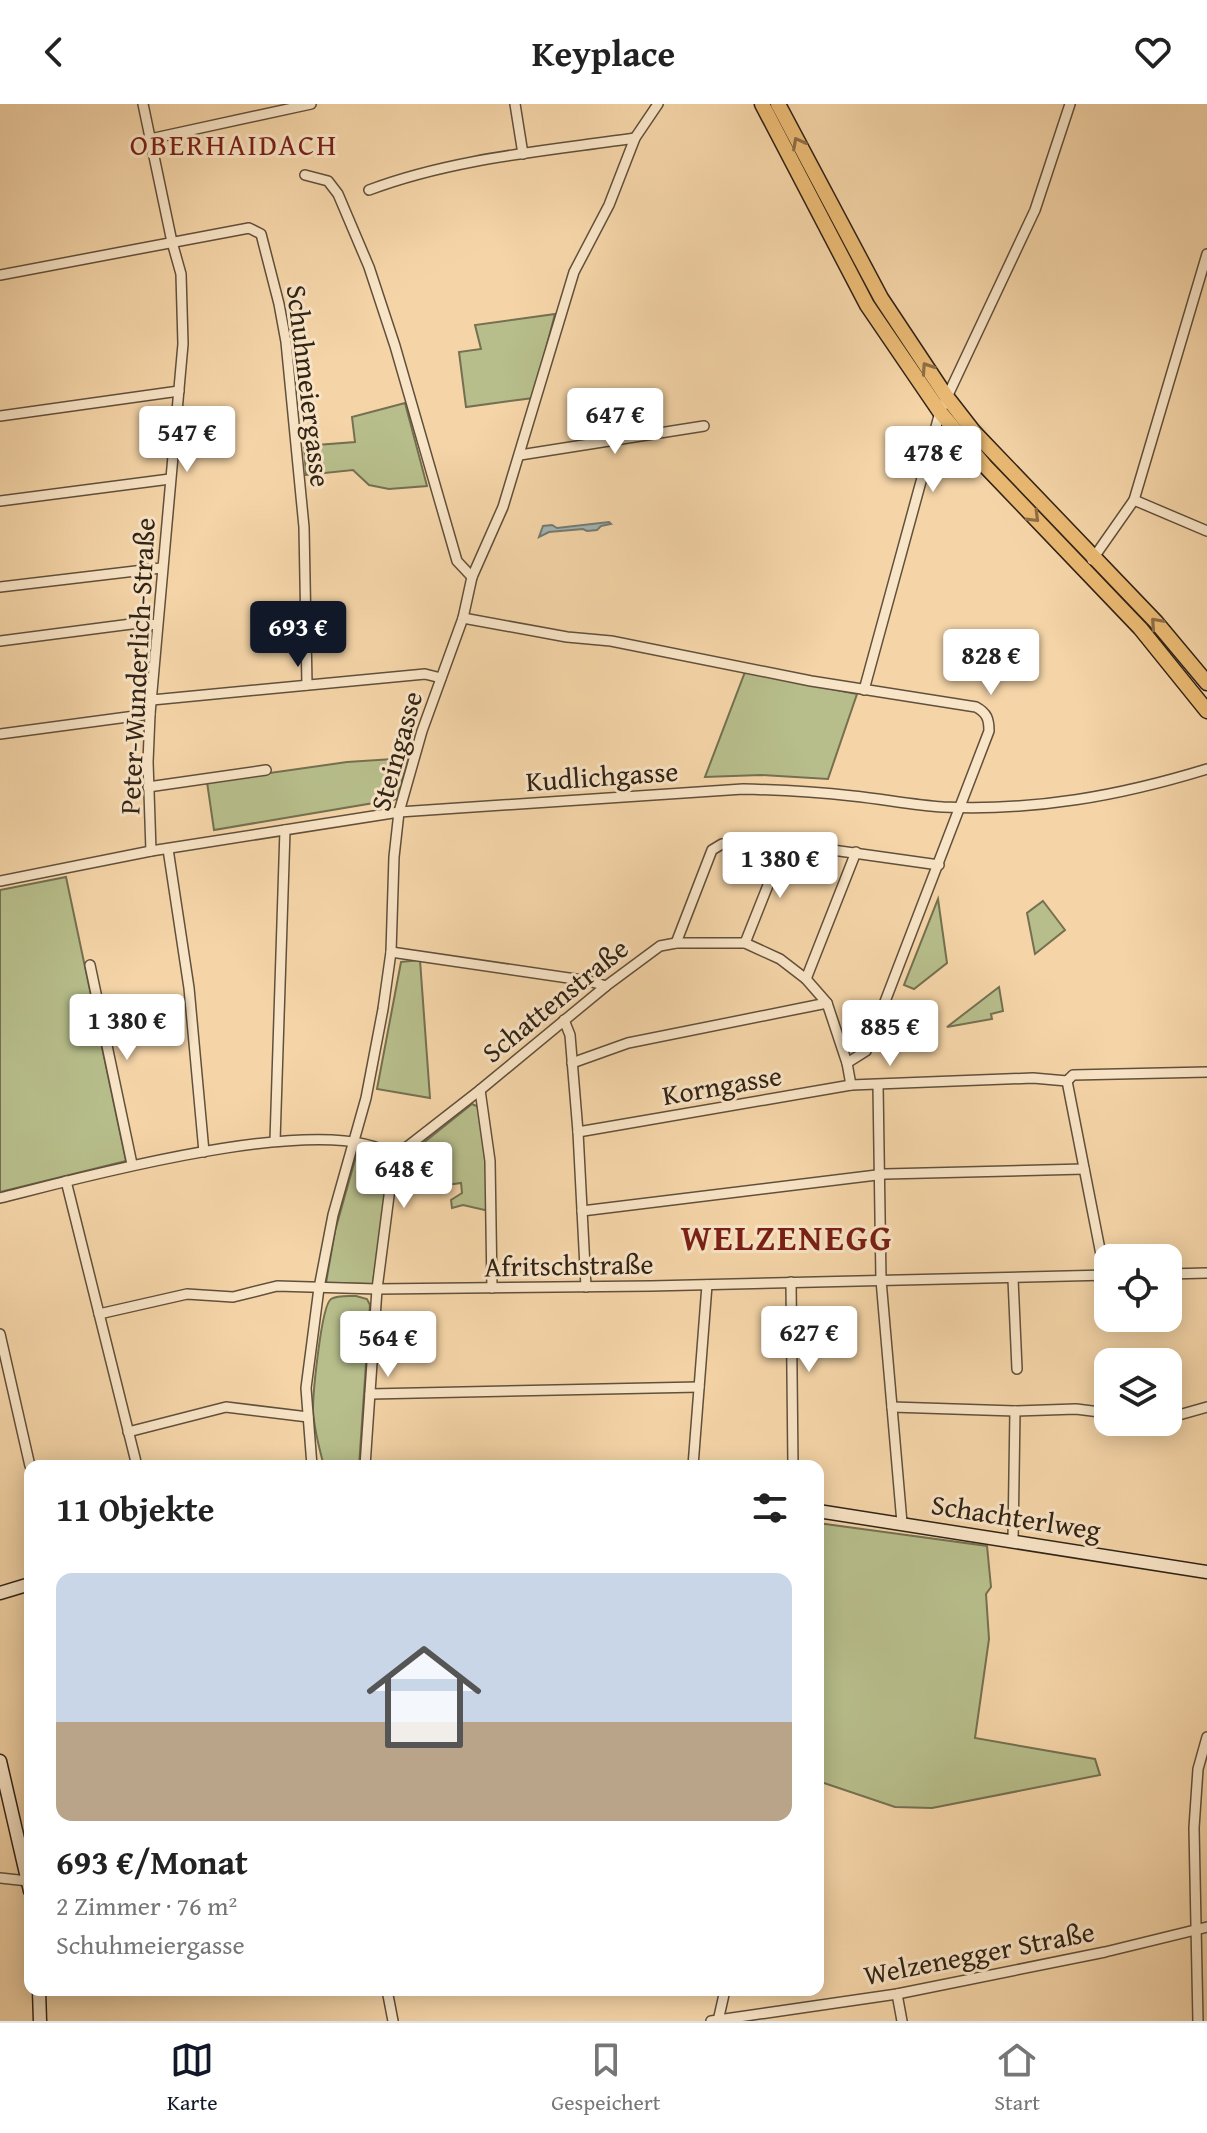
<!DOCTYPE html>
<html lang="de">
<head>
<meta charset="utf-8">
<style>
  body { margin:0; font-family:"Gentium Book Plus",serif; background:#f6f6f6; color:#222; height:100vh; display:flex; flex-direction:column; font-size:30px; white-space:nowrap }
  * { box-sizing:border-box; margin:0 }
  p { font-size:26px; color:#767676 }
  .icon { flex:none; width:44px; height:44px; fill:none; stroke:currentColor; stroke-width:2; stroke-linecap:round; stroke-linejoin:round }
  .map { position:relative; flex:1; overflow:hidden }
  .drawer { position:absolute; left:24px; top:1356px; width:800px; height:536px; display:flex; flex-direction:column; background:#fff; border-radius:16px; box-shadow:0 4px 20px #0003 }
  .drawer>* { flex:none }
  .fabs { position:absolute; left:1094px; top:1140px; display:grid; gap:16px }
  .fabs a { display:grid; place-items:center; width:88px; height:88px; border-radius:16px; background:#fff; box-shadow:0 4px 20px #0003; font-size:40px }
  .price { position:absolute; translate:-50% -68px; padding:0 18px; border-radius:8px; background:#fff; color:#222; font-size:26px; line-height:52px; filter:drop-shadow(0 2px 4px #0008) }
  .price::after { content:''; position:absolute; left:50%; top:48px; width:24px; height:18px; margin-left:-12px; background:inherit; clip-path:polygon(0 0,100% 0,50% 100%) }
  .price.active { background:#111827; color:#fff }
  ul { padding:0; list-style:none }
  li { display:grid; align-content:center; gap:16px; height:424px; padding:0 32px }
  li+li { border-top:2px solid #e0e0e0 }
  li span { display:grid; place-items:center; height:248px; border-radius:16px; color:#555 }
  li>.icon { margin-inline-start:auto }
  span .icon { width:144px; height:144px; fill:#fffc; stroke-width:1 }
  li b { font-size:34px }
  h2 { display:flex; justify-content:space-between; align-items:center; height:96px; padding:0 32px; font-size:34px }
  header { display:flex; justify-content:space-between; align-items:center; height:104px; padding:0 32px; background:#fff; font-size:36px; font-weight:700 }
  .tab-bar { display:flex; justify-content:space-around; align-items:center; height:112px; border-top:2px solid #e0e0e0; background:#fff; font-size:22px; color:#767676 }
  .tab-bar a { display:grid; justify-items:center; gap:4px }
  .tab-bar .active { color:#111827 }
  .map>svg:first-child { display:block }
  .green { fill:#b7be8b; stroke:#747051; stroke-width:2 }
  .water { fill:#a2b5b4; stroke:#747b75; stroke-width:2 }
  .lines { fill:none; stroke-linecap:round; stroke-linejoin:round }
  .street-casing { stroke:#61503b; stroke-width:12 }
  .secondary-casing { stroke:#302317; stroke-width:15 }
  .primary-casing { stroke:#302317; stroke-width:17 }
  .street { stroke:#f8e4c6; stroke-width:9 }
  .secondary { stroke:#f8e4c6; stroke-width:12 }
  .primary { stroke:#eaba74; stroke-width:14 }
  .oneway { stroke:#8d6e46 }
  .labels { text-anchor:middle; stroke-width:6; stroke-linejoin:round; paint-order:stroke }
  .street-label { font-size:28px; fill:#302317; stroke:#f8e4c6 }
  .neighbourhood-label { font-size:30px; letter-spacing:2px; fill:#7a1f14; stroke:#f8e4c6 }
  .district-label { font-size:36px; font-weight:bold; letter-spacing:2px; fill:#7a1f14; stroke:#f8e4c6 }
</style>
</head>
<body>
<header><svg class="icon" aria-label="back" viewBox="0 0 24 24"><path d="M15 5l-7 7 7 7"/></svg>Keyplace<svg class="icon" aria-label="heart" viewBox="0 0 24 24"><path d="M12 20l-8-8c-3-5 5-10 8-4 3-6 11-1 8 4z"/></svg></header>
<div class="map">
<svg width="1207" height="1917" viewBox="0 0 1207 1917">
  <rect width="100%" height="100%" fill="#f5d5a8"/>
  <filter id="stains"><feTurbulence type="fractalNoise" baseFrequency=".0025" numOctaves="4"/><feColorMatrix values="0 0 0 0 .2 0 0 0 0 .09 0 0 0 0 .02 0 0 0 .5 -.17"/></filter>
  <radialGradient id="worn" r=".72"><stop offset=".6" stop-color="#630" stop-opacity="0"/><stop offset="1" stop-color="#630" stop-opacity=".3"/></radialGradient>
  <g class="green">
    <polygon points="555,210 533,294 466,303 459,248 481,245 475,221"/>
    <polygon points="405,299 427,382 389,385 369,381 353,366 306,371 304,342 355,338 352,313"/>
    <polygon points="745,568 857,590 828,675 761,671 705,673"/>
    <polygon points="408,654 397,695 214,726 207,678 347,658"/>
    <polygon points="66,773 126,1057 0,1088 0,786"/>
    <polygon points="938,795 947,859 914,885 904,881"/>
    <polygon points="1043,797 1065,826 1035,850 1027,809"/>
    <polygon points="420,856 430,994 377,985 401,858"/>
    <polygon points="999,883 1003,907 991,910 992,915 947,923"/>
    <polygon points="472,1000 481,1004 489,1107 463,1101 452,1104 451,1096 462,1089 461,1079 440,1082 432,1076 430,1062 407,1052"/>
    <polygon points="358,1045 380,1048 386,1054 389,1064 373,1180 326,1179 335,1127"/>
    <path d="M356,1192L367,1195L370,1201L359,1362H324C319,1344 314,1324 313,1306C313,1290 321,1202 331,1195C337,1191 349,1192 356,1192Z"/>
    <polygon points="818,1419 987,1442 991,1483 986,1490 989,1535 975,1634 1095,1655 1100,1671 932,1704 895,1703 818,1677"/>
  </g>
  <polygon class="water" points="609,418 611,420 601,422 597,426 587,427 583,425 549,428 539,433 543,422 552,421 557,424"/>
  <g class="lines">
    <g class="street-casing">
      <g id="street">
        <polyline points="143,0 172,138 181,170 183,240 150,610 148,658 151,747"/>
        <polyline points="515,0 523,50"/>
        <polyline points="150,35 311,0"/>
        <polyline points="305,71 328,77 338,90 369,163 395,242 457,457 472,473"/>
        <path d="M369,86C454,54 546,47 635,34"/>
        <polyline points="0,171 249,124 261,130 279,200 286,238 304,423 307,581"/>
        <polyline points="0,312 179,287"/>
        <polyline points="520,351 704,322"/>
        <polyline points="1134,396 1207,427"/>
        <polyline points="0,397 170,375"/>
        <polyline points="1092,456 1134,396 1207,150"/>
        <polyline points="0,483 161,464"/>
        <path d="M463,514L567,533L611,537L811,577L976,603C987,609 989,615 989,627L866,947L847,959L851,981"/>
        <polyline points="0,537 139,519 157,521"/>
        <polyline points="864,586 940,308 1035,106 1070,0"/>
        <polyline points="152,596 425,570 441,574"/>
        <polyline points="0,630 150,610"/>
        <polyline points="148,683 266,666"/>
        <polyline points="168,745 189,884 204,1048"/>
        <path d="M0,777L151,747L399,708L743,685C780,686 816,688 853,692C883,695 913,701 943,703C1035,707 1119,692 1207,665"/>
        <polyline points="676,839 712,746 722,740 804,742 939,761"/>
        <polyline points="745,839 784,741"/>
        <polyline points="391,848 589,877 606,882"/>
        <polyline points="90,861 132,1060"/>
        <polyline points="806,875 856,748"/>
        <polyline points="564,916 570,931 578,1028 586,1183"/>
        <polyline points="572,959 628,939 827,899"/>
        <polyline points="1067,977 1105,1171"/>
        <polyline points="878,981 881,1176 902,1419"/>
        <polyline points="480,986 490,1057 492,1184"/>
        <polyline points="578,1028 851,981 1033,974 1067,977 1073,971 1207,968"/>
        <polyline points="275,1037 285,726"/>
        <polyline points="394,1053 480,986 606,882 660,842 676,839 745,839 780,855 806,875 827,899 847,959"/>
        <polyline points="66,1077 137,1362"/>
        <path d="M0,1094C76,1075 335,1003 394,1053L377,1185L365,1362"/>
        <polyline points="582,1107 885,1070 1084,1065"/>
        <polyline points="1168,1170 1207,1169"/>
        <polyline points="1013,1175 1017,1265"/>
        <polyline points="791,1178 793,1362"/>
        <polyline points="99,1210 187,1190 233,1193 277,1182 377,1185 651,1182 1108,1171"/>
        <polyline points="0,1230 30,1362"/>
        <polyline points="370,1290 699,1283"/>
        <polyline points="892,1303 1015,1307 1076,1305 1108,1309"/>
        <polyline points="1168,1314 1207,1303"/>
        <polyline points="128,1328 226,1303 308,1313"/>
        <polyline points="312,1362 306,1284 319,1184 333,1111 366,994 383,905 391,848 394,753 399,708 422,627 463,514 472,473 503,403 574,168 609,101 635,34 658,0"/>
        <polyline points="693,1362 707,1181"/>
        <polyline points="1013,1436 1015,1307"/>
        <polyline points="0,1774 28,1777"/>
        <polyline points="387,1886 393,1917"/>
        <polyline points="897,1890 902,1917"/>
        <polyline points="711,1917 897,1890 1105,1848 1207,1823"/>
        <polyline points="718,1917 725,1886"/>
        <polyline points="1198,1917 1194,1724 1198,1665 1207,1633"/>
      </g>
    </g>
    <g class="secondary-casing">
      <g id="secondary">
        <polyline points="818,1407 1207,1468"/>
        <polyline points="0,1489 30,1480"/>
        <polyline points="0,1657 30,1787"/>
        <polyline points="39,1886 40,1917"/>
      </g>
    </g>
    <g class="primary-casing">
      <g id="primary">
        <polyline points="762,0 867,201 940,308 985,362 1140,524 1207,607"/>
        <polyline points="778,0 881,194 946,292 974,328 1156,518 1207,579"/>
      </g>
    </g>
    <use href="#street" class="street"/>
    <use href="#secondary" class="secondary"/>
    <use href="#primary" class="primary"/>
  </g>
  <defs><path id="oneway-chevron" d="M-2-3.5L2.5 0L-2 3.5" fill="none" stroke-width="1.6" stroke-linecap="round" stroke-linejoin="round" transform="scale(2)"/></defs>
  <g class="oneway">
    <use href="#oneway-chevron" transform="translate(798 39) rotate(-118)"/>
    <use href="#oneway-chevron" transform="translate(927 264) rotate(-124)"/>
    <use href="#oneway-chevron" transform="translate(1034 413) rotate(45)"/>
    <use href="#oneway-chevron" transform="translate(1156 519) rotate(-132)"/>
  </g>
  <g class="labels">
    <g class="street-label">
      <text transform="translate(309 282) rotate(83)" y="10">Schuhmeiergasse</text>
      <text transform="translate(137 562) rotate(-87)" y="10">Peter-Wunderlich-Straße</text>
      <text transform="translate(396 647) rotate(-74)" y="10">Steingasse</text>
      <text transform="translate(602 672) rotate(-4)" y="10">Kudlichgasse</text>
      <text transform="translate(555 896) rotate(-39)" y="10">Schattenstraße</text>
      <text transform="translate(722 981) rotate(-10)" y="10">Korngasse</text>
      <text transform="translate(569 1161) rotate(-1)" y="10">Afritschstraße</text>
      <text transform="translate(1016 1413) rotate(9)" y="10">Schachterlweg</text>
      <text transform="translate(979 1849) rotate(-11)" y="10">Welzenegger Straße</text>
    </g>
    <g class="neighbourhood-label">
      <text x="234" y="51">OBERHAIDACH</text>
    </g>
    <g class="district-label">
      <text x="787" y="1146">WELZENEGG</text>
    </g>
  </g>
  <rect width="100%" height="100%" filter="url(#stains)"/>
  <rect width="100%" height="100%" fill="url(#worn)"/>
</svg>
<div class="fabs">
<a><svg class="icon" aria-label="locate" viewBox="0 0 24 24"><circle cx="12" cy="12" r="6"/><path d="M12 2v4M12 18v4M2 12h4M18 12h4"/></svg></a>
<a><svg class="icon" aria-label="layers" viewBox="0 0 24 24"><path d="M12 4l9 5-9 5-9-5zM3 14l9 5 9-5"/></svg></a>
</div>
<b class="price" style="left:615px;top:352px">647 €</b>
<b class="price" style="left:187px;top:370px">547 €</b>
<b class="price" style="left:933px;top:390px">478 €</b>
<b class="price active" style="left:298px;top:565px">693 €</b>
<b class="price" style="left:991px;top:593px">828 €</b>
<b class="price" style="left:780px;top:796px">1 380 €</b>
<b class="price" style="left:127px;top:958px">1 380 €</b>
<b class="price" style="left:890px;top:964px">885 €</b>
<b class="price" style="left:404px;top:1106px">648 €</b>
<b class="price" style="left:809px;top:1270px">627 €</b>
<b class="price" style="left:388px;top:1275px">564 €</b>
<section class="drawer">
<h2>11 Objekte<svg class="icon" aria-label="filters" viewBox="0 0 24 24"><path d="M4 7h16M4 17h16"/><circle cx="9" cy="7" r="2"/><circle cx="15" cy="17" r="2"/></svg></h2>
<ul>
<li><span style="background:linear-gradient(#c9d6e8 60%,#b9a48a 0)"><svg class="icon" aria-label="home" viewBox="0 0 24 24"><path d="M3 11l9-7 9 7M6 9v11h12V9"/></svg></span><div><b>693 €/Monat</b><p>2 Zimmer · 76 m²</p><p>Schuhmeiergasse</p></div></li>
</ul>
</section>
</div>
<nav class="tab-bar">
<a class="active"><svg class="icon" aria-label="map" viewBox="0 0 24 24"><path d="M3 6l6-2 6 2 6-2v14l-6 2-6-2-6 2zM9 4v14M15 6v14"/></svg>Karte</a>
<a><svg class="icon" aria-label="saved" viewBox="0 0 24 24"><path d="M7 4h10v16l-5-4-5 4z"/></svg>Gespeichert</a>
<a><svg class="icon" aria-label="home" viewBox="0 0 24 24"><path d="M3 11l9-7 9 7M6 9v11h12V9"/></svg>Start</a>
</nav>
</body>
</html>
